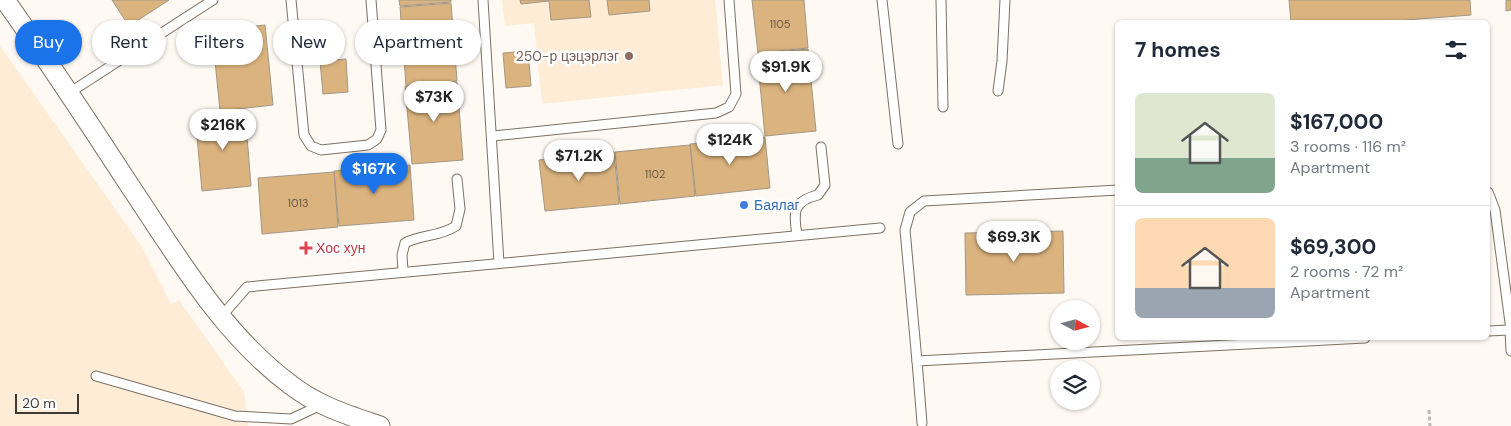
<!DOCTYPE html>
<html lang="en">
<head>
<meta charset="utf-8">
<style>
  body { margin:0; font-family:"DM Sans",sans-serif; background:#f2f2f3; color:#1f2937; height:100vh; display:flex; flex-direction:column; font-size:19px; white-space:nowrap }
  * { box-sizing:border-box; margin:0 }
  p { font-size:16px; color:#747a83 }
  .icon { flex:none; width:28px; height:28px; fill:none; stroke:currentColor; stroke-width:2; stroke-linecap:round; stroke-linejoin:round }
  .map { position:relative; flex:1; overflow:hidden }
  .details { position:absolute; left:1115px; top:20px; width:375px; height:320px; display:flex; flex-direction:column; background:#fff; border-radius:8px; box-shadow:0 1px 4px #0004 }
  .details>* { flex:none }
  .top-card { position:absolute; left:15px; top:20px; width:475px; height:45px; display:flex; gap:10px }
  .needle { width:32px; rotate:97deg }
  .buttons { position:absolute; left:1050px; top:300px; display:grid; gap:10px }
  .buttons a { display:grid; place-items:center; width:50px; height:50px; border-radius:50%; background:#fff; box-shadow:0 1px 4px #0004; font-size:25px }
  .scale { position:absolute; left:15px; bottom:12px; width:64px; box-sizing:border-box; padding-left:5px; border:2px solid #3f3a34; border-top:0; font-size:14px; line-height:18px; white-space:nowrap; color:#3f3a34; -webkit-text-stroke:4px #fff; paint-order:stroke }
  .price { position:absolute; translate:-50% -42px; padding:0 11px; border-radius:18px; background:#fff; color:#222; font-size:16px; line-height:32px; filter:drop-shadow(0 1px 2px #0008) }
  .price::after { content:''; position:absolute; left:50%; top:30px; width:15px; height:11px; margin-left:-8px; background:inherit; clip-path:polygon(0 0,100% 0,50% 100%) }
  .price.active { background:#1a73e8; color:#fff }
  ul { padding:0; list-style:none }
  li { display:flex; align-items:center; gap:15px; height:125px; padding:0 20px }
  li+li { border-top:1px solid #e0e1e3 }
  li span { display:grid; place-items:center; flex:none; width:140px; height:100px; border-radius:8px; color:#555 }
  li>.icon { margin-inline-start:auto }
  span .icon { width:60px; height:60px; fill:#fffc; stroke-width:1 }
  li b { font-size:21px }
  h2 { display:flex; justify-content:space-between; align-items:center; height:60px; padding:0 20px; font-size:21px }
  .tag { padding:0 18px; border-radius:22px; background:#fff; box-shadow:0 1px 4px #0004; font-size:18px; line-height:45px }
  .tag.active { background:#1a73e8; color:#fff }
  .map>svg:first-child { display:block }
  .built { fill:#feecd6 }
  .building { fill:#dbb37e; stroke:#a29787 }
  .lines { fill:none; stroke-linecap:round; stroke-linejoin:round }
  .service-casing { stroke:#7c7162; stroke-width:11 }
  .minor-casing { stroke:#7c7162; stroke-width:21 }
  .path { stroke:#beb9b2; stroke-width:3; stroke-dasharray:4 2.5; stroke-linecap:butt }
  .service { stroke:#fff; stroke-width:9 }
  .minor { stroke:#fff; stroke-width:19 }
  .education-dot { fill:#8d6e63; stroke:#fff; stroke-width:2 }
  .shop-dot { fill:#3f7fe0; stroke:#fff; stroke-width:2 }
  .health-dot { fill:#e0444e; stroke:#fff; stroke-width:2 }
  .labels { text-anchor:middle; stroke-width:5; stroke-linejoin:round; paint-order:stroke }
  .number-label { font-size:11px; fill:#665846 }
  .education-label { font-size:14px; fill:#785e54; stroke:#fff; text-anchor:end }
  .shop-label { font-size:14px; fill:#366cbe; stroke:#fff; text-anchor:start }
  .health-label { font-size:14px; fill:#be3a42; stroke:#fff; text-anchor:start }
</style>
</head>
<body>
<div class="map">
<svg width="1511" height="426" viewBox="0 0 1511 426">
  <rect width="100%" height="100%" fill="#fef9f2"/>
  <g class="built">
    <polygon points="502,0 715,0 723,85 542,104 534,23 505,26"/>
    <polygon points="0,46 142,247 171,304 179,300 244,392 248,426 0,426"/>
  </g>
  <g class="building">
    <polygon points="112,0 169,0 129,26"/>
    <polygon points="399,0 451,0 451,2 400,6"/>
    <polygon points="520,0 589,0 591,17 551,20 549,1 521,4"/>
    <polygon points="607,0 649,0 650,11 609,15"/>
    <polygon points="752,0 804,0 808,48 758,53"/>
    <polygon points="1289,0 1470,0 1471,15 1380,22 1291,22"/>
    <polygon points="1506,0 1511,0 1511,10 1506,11"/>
    <polygon points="451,3 457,81 406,85 400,7"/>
    <polygon points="265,25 273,105 220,111 212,31"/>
    <polygon points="808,49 816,131 765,136 757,54"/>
    <polygon points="528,51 531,86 506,88 503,53"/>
    <polygon points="346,59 348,92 323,94 320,61"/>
    <polygon points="457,82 463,160 412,164 405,86"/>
    <polygon points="245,111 251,186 202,191 195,115"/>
    <polygon points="765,137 770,188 696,196 690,144"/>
    <polygon points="690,145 695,196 620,204 615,152"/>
    <polygon points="614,152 619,204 545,211 539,160"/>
    <polygon points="410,165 414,220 339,226 334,171"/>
    <polygon points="334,172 338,227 262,234 258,178"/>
    <polygon points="1063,231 1064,293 966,295 965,233"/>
  </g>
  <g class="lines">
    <g class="service-casing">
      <g id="service">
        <polyline points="291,0 304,135 311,146 321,150 368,145 377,139 381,130 371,0"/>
        <polyline points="483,0 499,263"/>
        <polyline points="882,0 898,144"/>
        <polyline points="941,0 943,107"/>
        <polyline points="998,91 1002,61 1005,0"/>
        <polyline points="69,93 213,0"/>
        <polyline points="493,136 716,113 729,107 736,94 729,0"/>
        <polyline points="1488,192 1495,210 1511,330"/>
        <path d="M797,235C793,212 793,201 818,195L825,185L821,147"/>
        <path d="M403,271L402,255L405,243C423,234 439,237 456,226L460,209L457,179"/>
        <polyline points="221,317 247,287 880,228"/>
        <polyline points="1488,331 1510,330 1511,351"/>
        <polyline points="917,361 905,230 910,212 924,201 1118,190"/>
        <polyline points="96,376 235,416 291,419 321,405"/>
        <polyline points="922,423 917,361 1365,338"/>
      </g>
    </g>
    <g class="minor-casing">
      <path id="minor" d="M5,0C48,61 89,123 130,186C177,256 222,334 291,385C318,406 348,415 380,426"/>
    </g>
    <polyline class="path" points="1429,410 1430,426"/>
    <use href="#service" class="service"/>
    <use href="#minor" class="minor"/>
  </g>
  <circle class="education-dot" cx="629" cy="56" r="5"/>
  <circle class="shop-dot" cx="744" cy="205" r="5"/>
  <path class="health-dot" d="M303.5 240.5h5v5h5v5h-5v5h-5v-5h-5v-5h5z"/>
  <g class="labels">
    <g class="number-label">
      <text x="780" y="28">1105</text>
      <text x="655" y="178">1102</text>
      <text x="298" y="207">1013</text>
    </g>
    <g class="education-label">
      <text x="619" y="61">250-р цэцэрлэг</text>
    </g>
    <g class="shop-label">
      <text x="754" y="210">Баялаг</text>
    </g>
    <g class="health-label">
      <text x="316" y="253">Хос хун</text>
    </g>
  </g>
</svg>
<div class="buttons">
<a><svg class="needle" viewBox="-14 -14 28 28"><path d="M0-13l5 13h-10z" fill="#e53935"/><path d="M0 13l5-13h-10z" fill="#747a83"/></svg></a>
<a><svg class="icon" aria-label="layers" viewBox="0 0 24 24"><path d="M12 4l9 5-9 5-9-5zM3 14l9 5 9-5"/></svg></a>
</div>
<div class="scale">20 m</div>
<b class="price" style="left:786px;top:93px">$91.9K</b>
<b class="price" style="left:434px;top:123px">$73K</b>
<b class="price" style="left:223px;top:151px">$216K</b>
<b class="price" style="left:730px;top:166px">$124K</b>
<b class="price" style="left:579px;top:182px">$71.2K</b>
<b class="price active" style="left:374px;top:195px">$167K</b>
<b class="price" style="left:1014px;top:263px">$69.3K</b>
<div class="top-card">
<a class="tag active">Buy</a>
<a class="tag">Rent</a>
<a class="tag">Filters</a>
<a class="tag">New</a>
<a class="tag">Apartment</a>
</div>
<section class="details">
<h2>7 homes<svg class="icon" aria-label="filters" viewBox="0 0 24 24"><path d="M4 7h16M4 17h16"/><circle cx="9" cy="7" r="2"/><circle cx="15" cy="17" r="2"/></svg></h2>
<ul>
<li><span style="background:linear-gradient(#dfe7d0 65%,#7fa58c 0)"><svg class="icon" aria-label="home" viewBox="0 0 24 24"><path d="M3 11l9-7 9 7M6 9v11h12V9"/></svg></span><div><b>$167,000</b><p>3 rooms · 116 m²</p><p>Apartment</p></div></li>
<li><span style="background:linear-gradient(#ffd9b3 70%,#9aa5b1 0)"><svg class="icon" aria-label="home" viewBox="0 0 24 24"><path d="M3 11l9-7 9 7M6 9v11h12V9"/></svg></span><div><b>$69,300</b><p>2 rooms · 72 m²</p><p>Apartment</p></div></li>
</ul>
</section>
</div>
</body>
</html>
